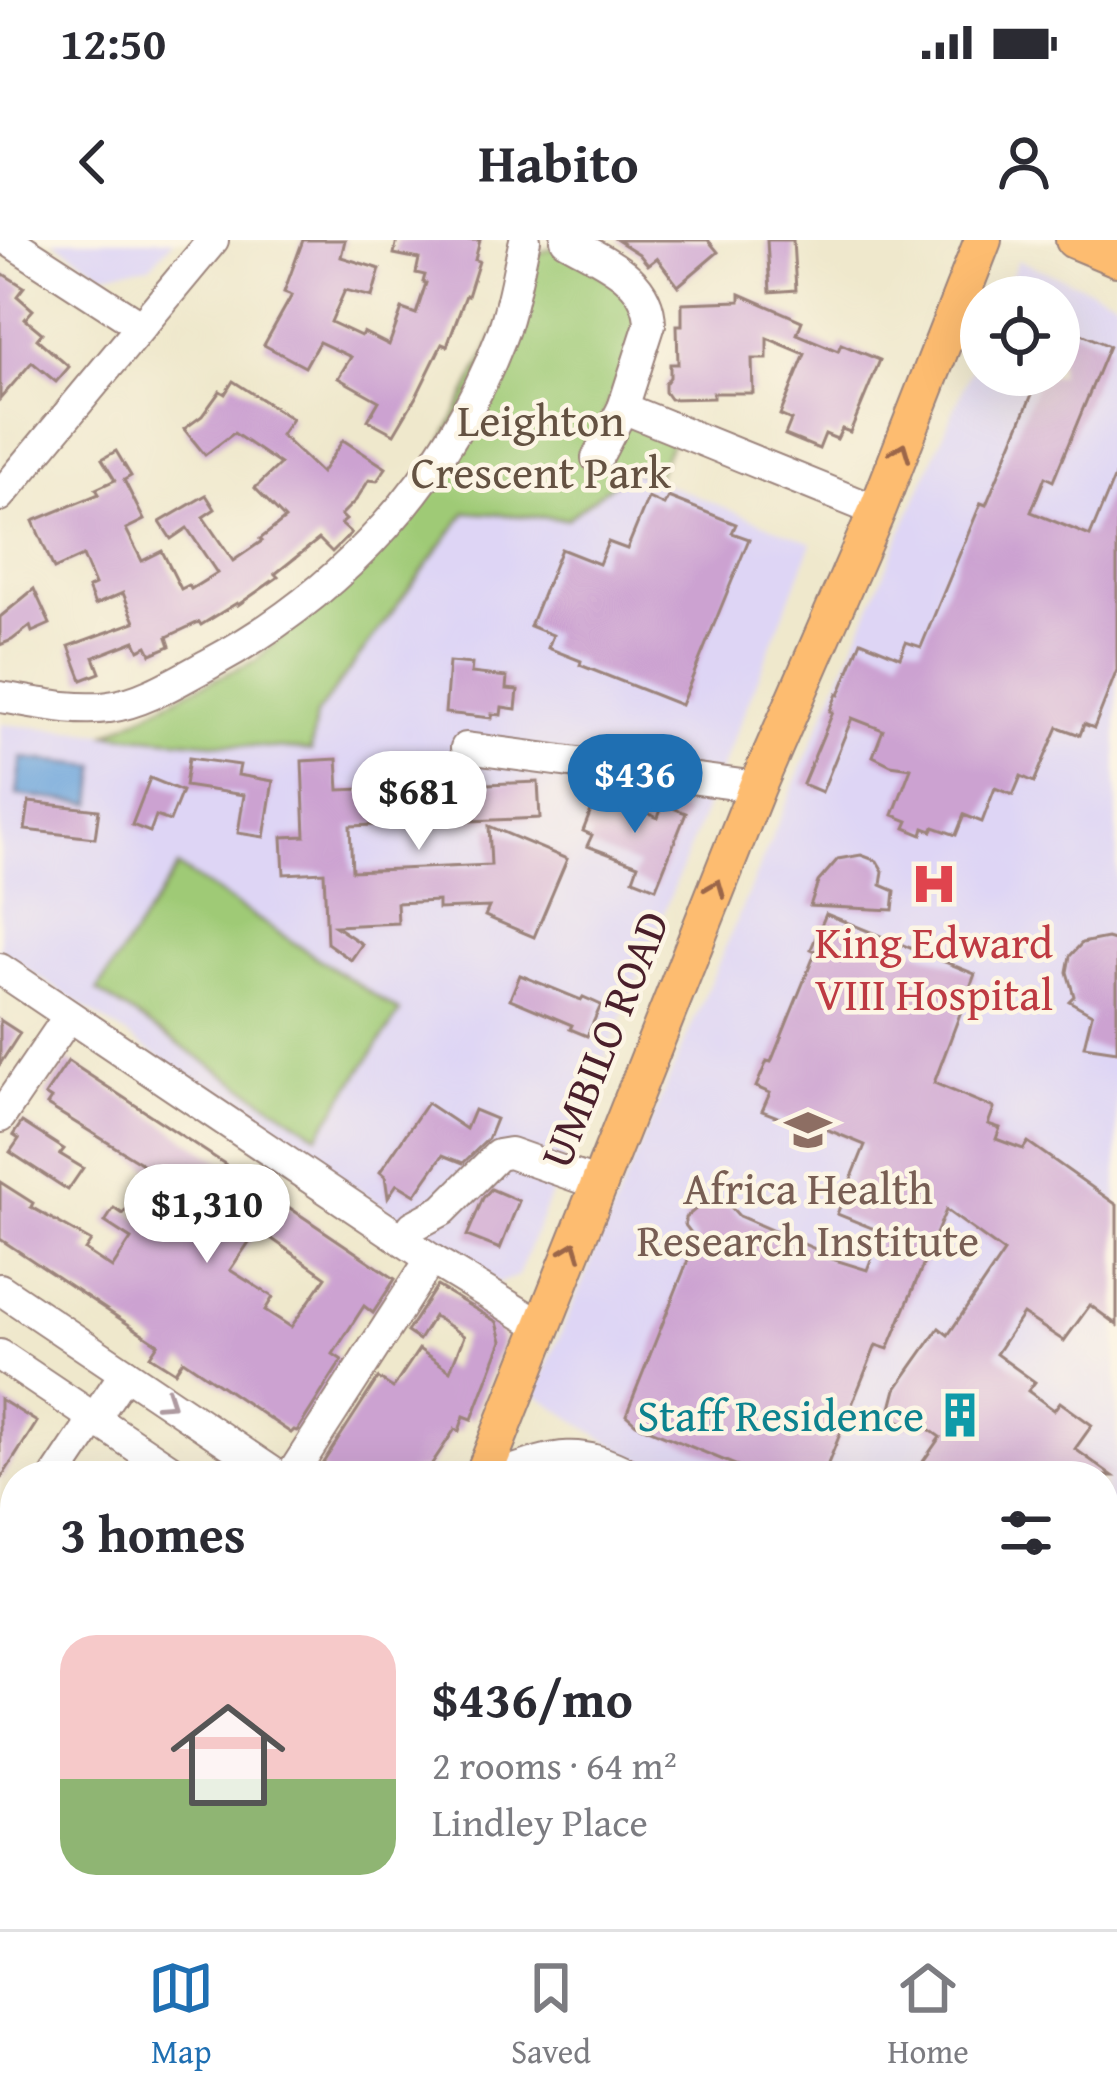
<!DOCTYPE html>
<html lang="en">
<head>
<meta charset="utf-8">
<style>
  body { margin:0; font-family:"Gentium Book Plus",serif; background:#f2f2f3; color:#2b2b33; height:100vh; display:flex; flex-direction:column; font-size:45px; white-space:nowrap }
  * { box-sizing:border-box; margin:0 }
  p { font-size:39px; color:#7c7c81 }
  .icon { flex:none; width:66px; height:66px; fill:none; stroke:currentColor; stroke-width:2; stroke-linecap:round; stroke-linejoin:round }
  .map { position:relative; flex:1; overflow:hidden }
  .side { position:absolute; left:0px; top:1221px; width:1119px; height:468px; display:flex; flex-direction:column; background:#fff; border-radius:48px 48px 0 0; box-shadow:0 12px 48px #0002 }
  .side>* { flex:none }
  .fabs { position:absolute; left:960px; top:36px; display:grid; gap:24px }
  .fabs a { display:grid; place-items:center; width:120px; height:120px; border-radius:50%; background:#fff; box-shadow:0 12px 48px #0002; font-size:60px }
  .price { position:absolute; translate:-50% -102px; padding:0 27px; border-radius:42px; background:#fff; color:#222; font-size:39px; line-height:78px; filter:drop-shadow(0 3px 6px #0008) }
  .price::after { content:''; position:absolute; left:50%; top:72px; width:36px; height:27px; margin-left:-18px; background:inherit; clip-path:polygon(0 0,100% 0,50% 100%) }
  .price.current { background:#1f6fb2; color:#fff }
  ul { padding:0; list-style:none }
  li { display:flex; align-items:center; gap:36px; height:300px; padding:0 60px }
  li span { display:grid; place-items:center; flex:none; width:336px; height:240px; border-radius:36px; color:#555 }
  li>.icon { margin-inline-start:auto }
  span .icon { width:144px; height:144px; fill:#fffc; stroke-width:1 }
  li b { font-size:51px }
  h2 { display:flex; justify-content:space-between; align-items:center; height:144px; padding:0 60px; font-size:51px }
  .status { display:flex; justify-content:space-between; align-items:center; height:84px; padding:0 60px; background:#fff; direction:ltr }
  .status svg { height:33px; fill:currentColor }
  header { display:flex; justify-content:space-between; align-items:center; height:156px; padding:0 60px; background:#fff; font-size:54px; font-weight:700 }
  .menu { display:flex; justify-content:space-around; align-items:center; height:168px; border-top:3px solid #e1e1e2; background:#fff; font-size:33px; color:#7c7c81 }
  .menu a { display:grid; justify-items:center; gap:6px }
  .menu .current { color:#1f6fb2 }
  .map>svg:first-child { display:block }
  .built { fill:#ded5f5 }
  .green { fill:#9fca76; stroke:#747450; stroke-width:3 }
  .water { fill:#6da5dc; stroke:#5c6284; stroke-width:3 }
  .building { fill:#cca2d1; fill-rule:evenodd }
  .lines { fill:none; stroke-linecap:round; stroke-linejoin:round }
  .minor-casing { stroke:#9c847c; stroke-width:34 }
  .major-casing { stroke:#9c847c; stroke-width:40 }
  .minor { stroke:#fff; stroke-width:30 }
  .major { stroke:#fdbc70; stroke-width:36 }
  .oneway { stroke:#9b664a }
  .oneway2 { stroke:#ae9aa0 }
  .labels { text-anchor:middle; stroke-width:9; stroke-linejoin:round; paint-order:stroke }
  .park-label { font-size:45px; fill:#645242; stroke:#fcf5e5 }
  .health-label { font-size:45px; fill:#be3a42; stroke:#fcf5e5 }
  .street-label { font-size:45px; fill:#4a1f2b; stroke:#fcf5e5 }
  .education-label { font-size:45px; fill:#785e54; stroke:#fcf5e5 }
  .culture-label { font-size:45px; fill:#0d838f; stroke:#fcf5e5; text-anchor:end }
</style>
</head>
<body>
<div class="status"><b>12:50</b><svg viewBox="0 0 49 12"><path d="M0 12V9h3v3zM5 12V6h3v6zM10 12V3h3v9zM15 12V0h3v12zM26 1h20v11H26zM47 4h2v5h-2z"/></svg></div>
<header><svg class="icon" aria-label="back" viewBox="0 0 24 24"><path d="M15 5l-7 7 7 7"/></svg>Habito<svg class="icon" aria-label="person" viewBox="0 0 24 24"><circle cx="12" cy="8" r="4"/><path d="M4 21q1-7 8-7t8 7"/></svg></header>
<div class="map">
<svg width="1117" height="1689" viewBox="0 0 1117 1689">
  <rect width="100%" height="100%" fill="#fcf5e5"/>
  <filter id="ink" filterUnits="userSpaceOnUse"><feTurbulence type="fractalNoise" baseFrequency=".00833" numOctaves="2"/><feDisplacementMap in="SourceGraphic" scale="24" xChannelSelector="R" yChannelSelector="G"/><feConvolveMatrix kernelMatrix="1 2 1 2 8 2 1 2 1" color-interpolation-filters="sRGB"/></filter>
  <filter id="wash" filterUnits="userSpaceOnUse"><feTurbulence type="fractalNoise" baseFrequency=".004" numOctaves="4" result="noise"/><feDisplacementMap in="SourceGraphic" scale="48" xChannelSelector="R" yChannelSelector="G"/><feGaussianBlur stdDeviation="2.7" result="paint"/><feColorMatrix in="noise" values="0 0 0 0 0 0 0 0 0 0 0 0 0 0 0 0 0 1.4 0 .05"/><feComposite in="paint" operator="in"/></filter>
  <g filter="url(#wash)">
    <rect width="100%" height="100%" fill="#efe8cc"/>
    <g class="built">
      <polygon points="53,0 174,0 150,26 103,33"/>
      <polygon points="1018,20 1117,60 1117,1436 1104,1442 1104,1236 660,1236 535,1154 981,106 981,135 1059,135 1059,57 1002,57"/>
      <polygon points="632,230 812,303 518,1036 498,1043 0,711 0,484 311,511 316,475 466,272 567,279"/>
    </g>
    <g class="green">
      <polygon points="551,8 562,9 638,58 643,86 605,172 673,199 655,238 631,230 567,279 466,272 316,475 311,511 107,494 191,450 257,420 407,272 531,24 540,13"/>
      <polygon points="178,627 400,772 318,895 97,751"/>
      <polygon points="0,1449 15,1459 15,1554 0,1544"/>
    </g>
    <polygon class="water" points="22,518 97,526 93,564 17,555"/>
    <g id="blocks">
      <g class="building">
        <polygon points="303,0 345,0 341,17 380,29 372,57 345,50 331,82 361,96 363,92 389,105 402,69 416,74 426,43 423,42 425,35 416,33 419,19 394,14 397,0 480,0 475,20 479,21 468,56 466,55 447,106 442,104 417,155 394,194 368,180 379,161 338,138 351,117 319,102 305,127 264,105 292,55 284,52"/>
        <polygon points="617,0 708,0 718,12 678,46 657,18 648,25 639,14"/>
        <polygon points="767,0 793,0 796,50 770,52"/>
        <polygon points="0,32 24,47 17,56 33,70 25,79 42,93 37,99 69,127 56,142 32,122 0,159"/>
        <polygon points="740,54 802,81 797,94 838,111 841,104 880,120 850,192 842,189 837,199 825,194 819,209 785,195 791,180 780,175 805,114 767,98 767,119 752,119 753,153 713,153 713,158 670,159 665,152 665,144 670,137 670,124 678,124 677,85 682,85 682,63 740,61"/>
        <polygon points="1059,84 1109,106 1053,241 1045,237 1031,272 1090,296 1117,231 1117,430 1094,488 1084,484 1080,495 1058,487 1034,542 1021,536 1013,555 995,548 982,582 964,575 956,595 934,587 932,591 924,588 922,595 905,588 908,581 893,575 911,528 891,525 873,516 883,490 852,478 822,552 803,544 833,472 830,471 837,454 839,455 861,401 900,417 906,402 921,407 981,263 986,265 1040,135 1059,135"/>
        <polygon points="233,141 292,179 281,195 321,233 343,200 386,228 377,241 369,240 356,260 341,275 346,280 341,284 351,293 332,312 319,299 275,334 278,337 238,365 237,363 201,385 199,382 167,397 170,406 151,414 147,406 139,410 135,401 94,417 100,433 82,440 69,406 135,382 123,353 95,365 88,348 95,345 83,316 54,329 33,281 99,254 96,249 115,240 102,219 116,211 131,236 124,240 144,280 126,289 142,321 162,311 181,349 189,345 191,349 217,333 187,288 171,299 160,282 206,255 215,269 203,277 233,321 262,301 260,299 285,279 255,248 280,224 234,193 205,215 184,189 202,176 220,151 225,154"/>
        <polygon points="668,257 736,284 732,293 749,299 681,465 580,425 581,421 548,408 553,395 530,386 561,309 599,324 608,302 627,309 648,258 664,265"/>
        <polygon points="34,349 50,384 32,392 30,386 12,400 0,405 0,377"/>
        <polygon points="449,422 472,424 471,433 507,437 506,449 518,450 516,469 502,467 501,475 492,474 492,478 445,473"/>
        <polygon points="189,518 240,525 238,535 273,541 264,597 238,593 244,555 185,546"/>
        <polygon points="337,519 339,550 538,542 540,578 350,586 352,631 491,625 489,586 567,619 534,697 485,676 489,667 438,669 438,661 397,663 398,683 335,686 362,704 351,720 327,703 324,632 284,634 282,597 305,596 302,521"/>
        <polygon points="150,538 182,551 170,581 156,576 150,592 132,585"/>
        <polygon points="608,555 658,578 663,564 686,573 656,648 633,639 638,625 587,606 592,595 583,591 594,563 603,566"/>
        <polygon points="29,562 99,570 95,598 25,590"/>
        <polygon points="861,615 877,621 883,631 881,645 895,651 893,670 810,666 818,642 838,619"/>
        <polygon points="826,674 975,734 934,843 994,868 988,884 1000,888 996,899 1023,909 1028,902 1117,965 1117,1085 1090,1065 1064,1101 1023,1074 996,1114 1035,1142 1028,1151 1054,1170 1060,1162 1092,1185 1075,1209 1113,1236 913,1236 940,1197 916,1180 907,1187 893,1176 891,1168 896,1149 939,1088 948,1095 1004,1012 946,970 888,1109 876,1105 823,1236 742,1236 745,1229 636,1184 626,1175 692,1010 691,1007 698,1002 685,985 685,978 710,957 731,967 739,976 820,1011 819,1015 867,1030 882,992 837,974 865,905 814,884 811,890 762,871 770,853 756,847 767,821 771,822 816,711 811,709"/>
        <polygon points="1107,698 1117,701 1117,811 1084,806 1092,774 1069,761 1074,756 1067,732 1070,716 1082,703"/>
        <polygon points="520,735 581,760 583,757 601,765 587,796 570,789 572,785 510,759"/>
        <polygon points="0,780 20,793 0,824"/>
        <path d="M68,821L225,924L221,929L276,964L278,960L395,1039L373,1073L364,1066L333,1114L342,1120L297,1191L294,1190L291,1193L183,1120L175,1132L150,1116L158,1104L0,999V942L33,963L31,967L91,1001L85,1010L112,1028L131,999L105,982L114,968L123,974L126,970L166,997L189,964L167,950L172,942L47,865L51,859L45,855ZM258,989L326,1037L291,1087L265,1070L273,1057L230,1030Z"/>
        <polygon points="427,863 466,889 474,870 496,879 488,899 463,923 443,915 415,955 397,944 388,957 385,936 380,932"/>
        <polygon points="22,882 64,909 60,914 83,928 68,950 10,912 19,899 13,895"/>
        <polygon points="491,949 519,961 500,1009 467,996 483,958"/>
        <polygon points="437,1046 497,1082 502,1101 472,1179 464,1176 459,1191 455,1189 429,1228 391,1236 330,1236 319,1229 378,1138 393,1148 419,1109 450,1131 464,1096 434,1076 419,1100 407,1092"/>
        <polygon points="0,1159 37,1182 0,1240"/>
      </g>
    </g>
  </g>
  <g filter="url(#ink)">
    <use href="#blocks" fill-opacity="0" stroke="#9c847c" stroke-width="3"/>
    <g class="lines">
      <g class="minor-casing">
        <g id="minor">
          <polyline points="8,0 141,86"/>
          <path d="M566,0C602,21 649,37 650,84L623,168L597,218"/>
          <polyline points="623,168 877,271"/>
          <polyline points="0,256 213,0"/>
          <path d="M0,457C35,462 74,472 109,467C143,463 179,440 209,424C342,353 447,238 501,97C513,66 517,33 525,0"/>
          <polyline points="466,508 757,547"/>
          <polyline points="0,729 431,1019 543,1087"/>
          <polyline points="0,877 69,776"/>
          <polyline points="403,1000 413,986 443,970 498,915 510,913 598,944"/>
          <polyline points="0,1049 278,1236"/>
          <polyline points="0,1115 180,1236"/>
          <polyline points="56,1236 125,1133"/>
          <polyline points="291,1236 431,1019"/>
          <path d="M498,1236C556,1215 576,1206 633,1236"/>
          <polyline points="0,1318 15,1296"/>
          <polyline points="0,1435 15,1445"/>
          <polyline points="0,1559 15,1569"/>
          <polyline points="1104,1636 1117,1646"/>
          <polyline points="366,1674 403,1689"/>
          <polyline points="487,1689 493,1674"/>
          <polyline points="640,1689 650,1674"/>
        </g>
      </g>
      <g class="major-casing">
        <g id="major">
          <polyline points="1074,0 1117,18"/>
          <polyline points="483,1236 757,547 877,271 983,0"/>
          <polyline points="1104,1471 1117,1464"/>
          <path d="M1117,1504C1105,1534 1105,1558 1117,1588"/>
          <polyline points="298,1689 304,1674"/>
          <polyline points="817,1689 828,1674"/>
        </g>
      </g>
      <use href="#minor" class="minor"/>
      <use href="#major" class="major"/>
    </g>
    <defs><path id="oneway-chevron" d="M-2-3.5L2.5 0L-2 3.5" fill="none" stroke-width="1.6" stroke-linecap="round" stroke-linejoin="round" transform="scale(3)"/></defs>
    <g class="oneway">
      <use href="#oneway-chevron" transform="translate(901 211) rotate(-69)"/>
      <use href="#oneway-chevron" transform="translate(716 648) rotate(-68)"/>
      <use href="#oneway-chevron" transform="translate(572 1010) rotate(-69)"/>
    </g>
    <use class="oneway2" href="#oneway-chevron" transform="translate(167 1161) rotate(34)"/>
  </g>
  <defs>
    <g id="hospital-bare" transform="scale(3.6)"><path d="M-5-5h3v3.5h4V-5h3V5h-3V1.5h-4V5h-3Z" fill="#e0444e" stroke="#fcf5e5" stroke-width="2.5" paint-order="stroke"/></g>
    <g id="school-bare" transform="scale(3.6)"><path d="M0-5L7-2L0 1L-7-2ZM-4 1L0 2.5L4 1V4Q0 6-4 4Z" fill="#8d6e63" stroke="#fcf5e5" stroke-width="2.5" paint-order="stroke"/></g>
    <g id="building-bare" transform="scale(3.6)"><path d="M-4-6H4V6H1V3H-1V6H-4ZM-2.5-4.3h1.7v1.8h-1.7ZM.8-4.3h1.7v1.8H.8ZM-2.5-1h1.7V.8h-1.7ZM.8-1h1.7V.8H.8Z" fill="#0f9aa8" stroke="#fcf5e5" stroke-width="2.5" paint-order="stroke"/></g>
  </defs>
  <g fill-rule="evenodd">
    <use href="#hospital-bare" x="934" y="644"/>
    <use href="#school-bare" x="808" y="890"/>
    <use href="#building-bare" x="960" y="1175"/>
  </g>
  <g class="labels">
    <g class="park-label">
      <text x="541" y="196">Leighton<tspan x="541" dy="52">Crescent Park</tspan></text>
    </g>
    <g class="health-label">
      <text x="934" y="718">King Edward<tspan x="934" dy="52">VIII Hospital</tspan></text>
    </g>
    <g class="street-label">
      <text transform="translate(604 799) rotate(-68)" y="16">UMBILO ROAD</text>
    </g>
    <g class="education-label">
      <text x="808" y="964">Africa Health<tspan x="808" dy="52">Research Institute</tspan></text>
    </g>
    <g class="culture-label">
      <text x="924" y="1191">Staff Residence</text>
    </g>
  </g>
</svg>
<div class="fabs">
<a><svg class="icon" aria-label="locate" viewBox="0 0 24 24"><circle cx="12" cy="12" r="6"/><path d="M12 2v4M12 18v4M2 12h4M18 12h4"/></svg></a>
</div>
<b class="price current" style="left:635px;top:596px">$436</b>
<b class="price" style="left:419px;top:613px">$681</b>
<b class="price" style="left:207px;top:1026px">$1,310</b>
<section class="side">
<h2>3 homes<svg class="icon" aria-label="filters" viewBox="0 0 24 24"><path d="M4 7h16M4 17h16"/><circle cx="9" cy="7" r="2"/><circle cx="15" cy="17" r="2"/></svg></h2>
<ul>
<li><span style="background:linear-gradient(#f6c9c9 60%,#8fb573 0)"><svg class="icon" aria-label="home" viewBox="0 0 24 24"><path d="M3 11l9-7 9 7M6 9v11h12V9"/></svg></span><div><b>$436/mo</b><p>2 rooms · 64 m²</p><p>Lindley Place</p></div></li>
</ul>
</section>
</div>
<nav class="menu">
<a class="current"><svg class="icon" aria-label="map" viewBox="0 0 24 24"><path d="M3 6l6-2 6 2 6-2v14l-6 2-6-2-6 2zM9 4v14M15 6v14"/></svg>Map</a>
<a><svg class="icon" aria-label="saved" viewBox="0 0 24 24"><path d="M7 4h10v16l-5-4-5 4z"/></svg>Saved</a>
<a><svg class="icon" aria-label="home" viewBox="0 0 24 24"><path d="M3 11l9-7 9 7M6 9v11h12V9"/></svg>Home</a>
</nav>
</body>
</html>
